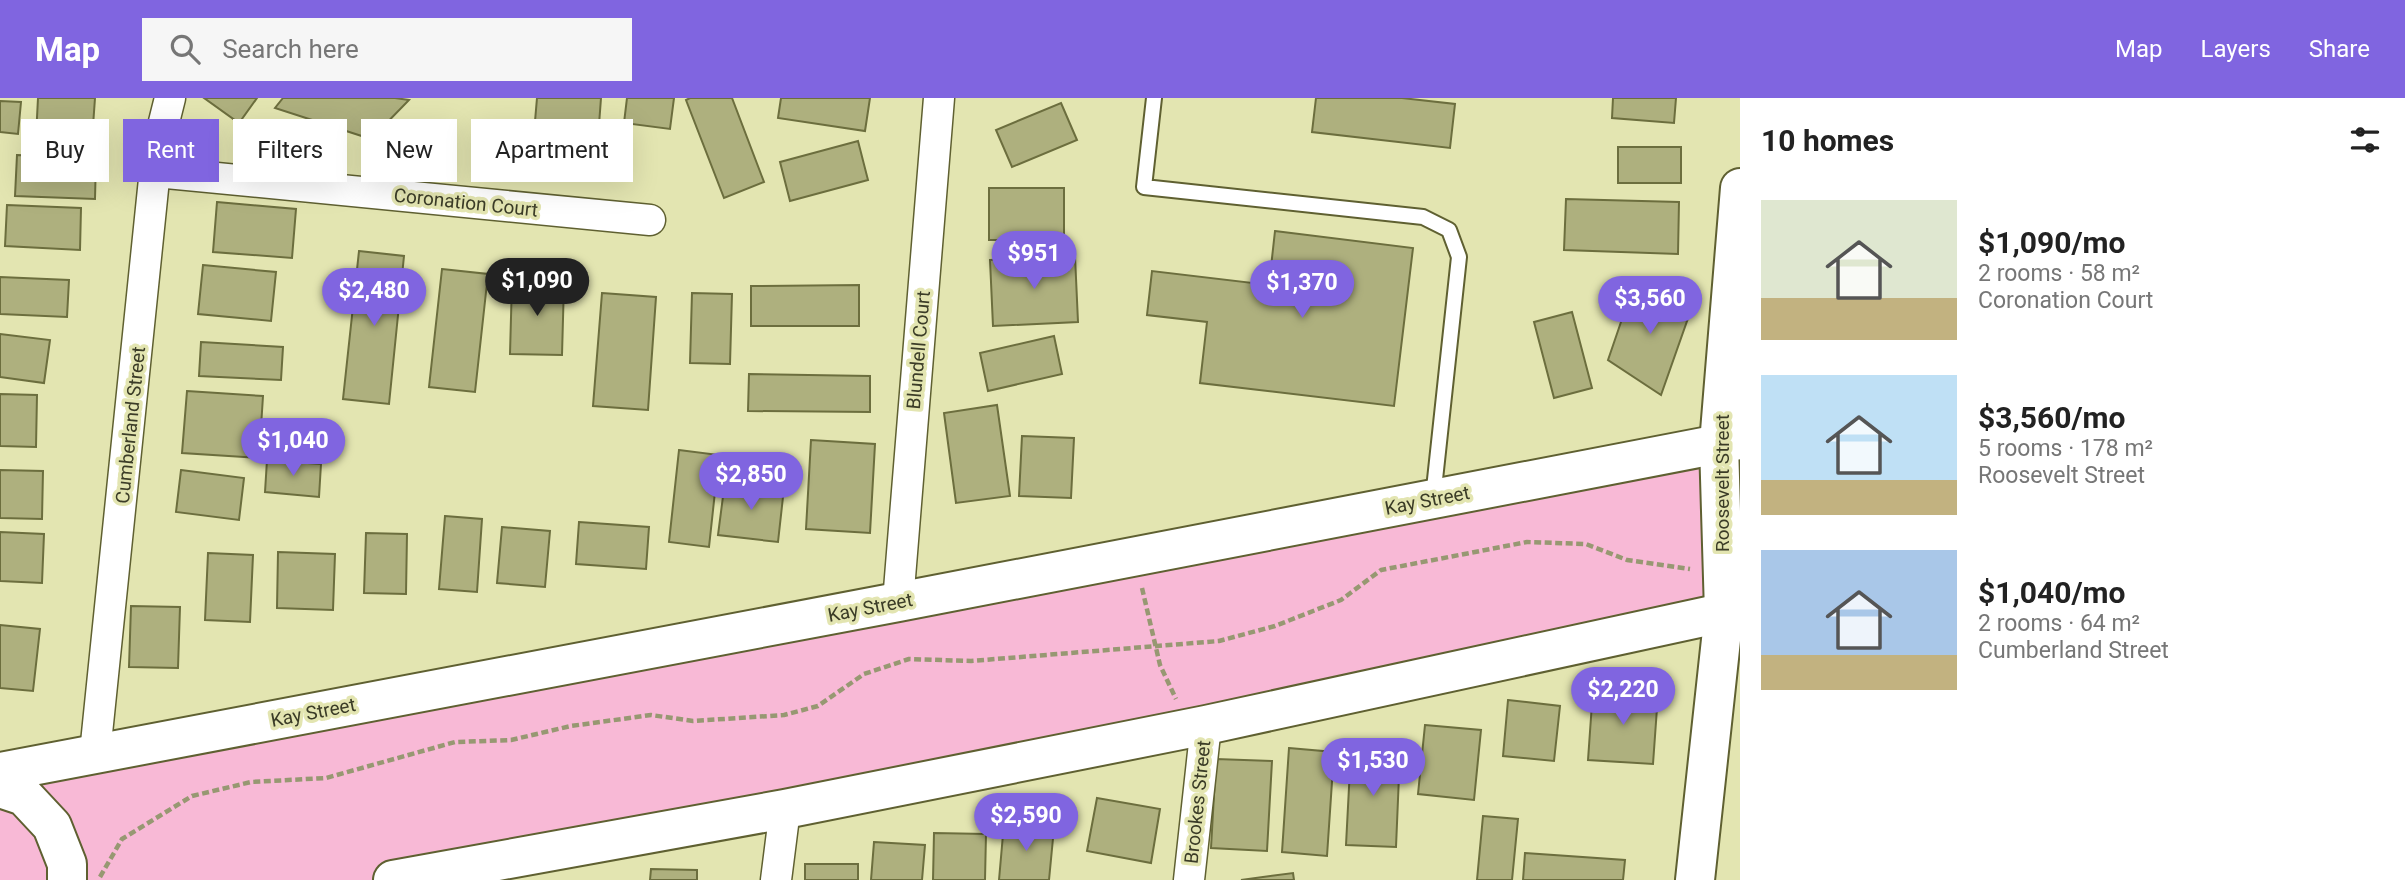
<!DOCTYPE html>
<html lang="en">
<head>
<meta charset="utf-8">
<style>
  body { margin:0; font-family:Roboto,sans-serif; background:#f6f6f6; color:#222; height:100vh; display:flex; flex-direction:column; font-size:26px; white-space:nowrap }
  * { box-sizing:border-box; margin:0 }
  p { font-size:23px; color:#767676 }
  .icon { flex:none; width:38px; height:38px; fill:none; stroke:currentColor; stroke-width:2; stroke-linecap:round; stroke-linejoin:round }
  .map { position:relative; flex:1; overflow:hidden }
  .side { display:flex; flex-direction:column; background:#fff; width:665px }
  .side>* { flex:none }
  .guide { position:absolute; left:21px; top:21px; width:665px; height:63px; display:flex; gap:14px }
  .price { position:absolute; translate:-50% -60px; padding:0 16px; border-radius:24px; background:#8065e0; color:#fff; font-size:23px; line-height:46px; filter:drop-shadow(0 2px 4px #0008) }
  .price::after { content:''; position:absolute; left:50%; top:42px; width:21px; height:16px; margin-left:-10px; background:inherit; clip-path:polygon(0 0,100% 0,50% 100%) }
  .price.on { background:#222; color:#fff }
  ul { padding:0; list-style:none }
  li { display:flex; align-items:center; gap:21px; height:175px; padding:0 21px }
  li span { display:grid; place-items:center; flex:none; width:196px; height:140px; border-radius:0px; color:#555 }
  li>.icon { margin-inline-start:auto }
  span .icon { width:84px; height:84px; fill:#fffc; stroke-width:1 }
  li b { font-size:30px }
  h2 { display:flex; justify-content:space-between; align-items:center; height:84px; padding:0 21px; font-size:30px }
  .pill { padding:0 24px; border-radius:0px; background:#fff; box-shadow:0 7px 28px #0002; font-size:24px; line-height:63px }
  .pill.on { background:#8065e0; color:#fff }
  header { display:flex; align-items:center; gap:42px; box-sizing:border-box; height:98px; padding:0 35px; background:#8065e0; color:#fff }
  header strong { font-size:33px }
  nav { display:flex; gap:38px; margin-inline-start:auto; font-size:24px }
  .search { width:490px; height:63px; background:#f6f6f6; display:flex; align-items:center; gap:18px; box-sizing:border-box; padding:0 24px; border-radius:0px; color:#767676; font-size:26px }
  main { display:flex; flex:1; min-height:0 }
  .map>svg:first-child { display:block }
  .green { fill:#f8b9d6 }
  .building { fill:#aeb07e; stroke:#6c6e3e; stroke-width:2 }
  .lines { fill:none; stroke-linecap:round; stroke-linejoin:round }
  .lane-casing { stroke:#5f6031; stroke-width:18 }
  .street-casing { stroke:#5f6031; stroke-width:33 }
  .secondary-casing { stroke:#5f6031; stroke-width:42 }
  .path { stroke:#979872; stroke-width:4.5; stroke-dasharray:7 3.5; stroke-linecap:butt }
  .lane { stroke:#fff; stroke-width:14 }
  .street { stroke:#fff; stroke-width:30 }
  .secondary { stroke:#fff; stroke-width:38 }
  .labels { text-anchor:middle; stroke-width:7; stroke-linejoin:round; paint-order:stroke }
  .street-label { font-size:19px; fill:#3b3c27; stroke:#e3e5b1 }
</style>
</head>
<body>
<header>
<strong>Map</strong>
<div class="search"><svg class="icon" aria-label="search" viewBox="0 0 24 24"><circle cx="10" cy="10" r="6"/><path d="M15 15l6 6"/></svg>Search here</div>
<nav><a>Map</a><a>Layers</a><a>Share</a></nav>
</header>
<main>
<div class="map">
<svg width="1740" height="782" viewBox="0 0 1740 782">
  <rect width="100%" height="100%" fill="#e3e5b1"/>
  <polygon class="green" points="1740,342 1740,511 393,782 0,782 0,674"/>
  <g class="building">
    <polygon points="38,0 95,0 92,42 36,39"/>
    <polygon points="204,0 257,0 239,25"/>
    <polygon points="283,0 395,0 409,2 371,41 275,10"/>
    <polygon points="537,0 601,0 598,40 534,35"/>
    <polygon points="627,0 674,0 670,31 624,25"/>
    <polygon points="690,0 732,0 764,84 724,100 686,2"/>
    <polygon points="781,0 870,0 865,33 778,20"/>
    <polygon points="1316,0 1402,0 1455,6 1450,50 1312,34"/>
    <polygon points="1613,0 1676,0 1674,25 1612,20"/>
    <polygon points="0,3 21,4 18,36 0,34"/>
    <polygon points="1061,5 1077,42 1012,69 996,32"/>
    <polygon points="858,43 868,82 790,103 780,64"/>
    <rect x="1618" y="49" width="63" height="36"/>
    <polygon points="17,57 96,60 95,101 15,98"/>
    <rect x="989" y="90" width="75" height="52"/>
    <polygon points="1566,101 1679,104 1678,156 1564,152"/>
    <polygon points="217,104 296,111 292,160 213,154"/>
    <polygon points="7,107 81,110 80,152 5,148"/>
    <polygon points="1275,133 1413,150 1394,308 1200,285 1207,224 1147,217 1152,173 1269,187"/>
    <polygon points="359,153 404,158 389,306 343,301"/>
    <polygon points="1075,158 1078,224 993,228 990,162"/>
    <polygon points="203,167 276,174 271,223 198,216"/>
    <polygon points="442,171 488,176 475,294 429,289"/>
    <polygon points="0,179 69,182 67,219 0,216"/>
    <polygon points="512,183 564,185 562,257 510,256"/>
    <polygon points="1634,186 1693,206 1661,297 1608,262"/>
    <polygon points="859,187 859,228 751,228 751,188"/>
    <polygon points="602,195 656,199 648,312 593,308"/>
    <polygon points="692,195 732,196 730,266 690,265"/>
    <polygon points="1572,214 1592,290 1554,300 1534,224"/>
    <polygon points="0,236 50,242 44,285 0,279"/>
    <polygon points="1054,238 1062,276 988,293 980,255"/>
    <polygon points="201,244 283,249 281,282 199,278"/>
    <polygon points="749,276 870,278 870,314 748,313"/>
    <polygon points="187,293 263,298 259,360 182,355"/>
    <polygon points="0,296 37,297 36,349 0,348"/>
    <polygon points="997,307 1010,398 956,405 944,315"/>
    <polygon points="1022,338 1074,340 1071,400 1019,398"/>
    <polygon points="811,342 875,346 870,435 806,431"/>
    <polygon points="679,352 719,357 709,449 669,444"/>
    <polygon points="267,362 321,366 319,399 265,394"/>
    <polygon points="0,372 43,373 42,421 0,420"/>
    <polygon points="181,372 244,380 239,422 176,414"/>
    <polygon points="725,383 784,390 778,444 718,437"/>
    <polygon points="445,418 482,421 477,494 439,491"/>
    <polygon points="579,424 649,429 646,471 576,466"/>
    <polygon points="502,429 550,433 545,489 497,485"/>
    <polygon points="0,434 44,436 42,485 0,483"/>
    <polygon points="366,435 407,436 406,496 364,495"/>
    <polygon points="278,454 335,456 333,512 277,510"/>
    <polygon points="208,455 253,457 250,524 205,522"/>
    <polygon points="131,508 180,509 178,570 129,569"/>
    <polygon points="0,527 40,531 33,593 0,590"/>
    <polygon points="1593,591 1658,596 1653,666 1588,662"/>
    <polygon points="1508,602 1560,608 1554,663 1503,658"/>
    <polygon points="1425,627 1481,632 1474,702 1418,696"/>
    <polygon points="1289,650 1334,654 1327,758 1282,754"/>
    <polygon points="1351,651 1400,654 1396,749 1346,747"/>
    <polygon points="1216,661 1272,663 1267,753 1211,750"/>
    <polygon points="1097,700 1160,711 1151,765 1087,753"/>
    <polygon points="1483,718 1518,721 1512,782 1477,782"/>
    <polygon points="1004,725 1054,730 1049,782 999,782"/>
    <polygon points="934,735 986,736 985,782 933,782"/>
    <polygon points="874,744 925,747 922,782 871,782"/>
    <polygon points="1525,755 1625,762 1623,782 1523,782"/>
    <rect x="805" y="766" width="53" height="16"/>
    <polygon points="651,771 697,772 697,782 650,782"/>
    <polygon points="1293,775 1294,782 1241,782"/>
  </g>
  <g class="lines">
    <g class="lane-casing">
      <polyline id="lane" points="1154,0 1144,89 1423,119 1449,132 1459,159 1433,400"/>
    </g>
    <g class="street-casing">
      <g id="street">
        <polyline points="156,74 650,122"/>
        <polyline points="898,504 939,0"/>
        <polyline points="95,655 157,52 170,0"/>
        <polyline points="776,782 785,711"/>
        <polyline points="1189,782 1206,627"/>
      </g>
    </g>
    <g class="secondary-casing">
      <g id="secondary">
        <polyline points="0,674 898,504 1740,342"/>
        <polyline points="0,690 24,698 52,728 67,766 67,782"/>
        <polyline points="393,782 785,711 1206,627 1740,511"/>
        <polyline points="1695,782 1724,514 1719,346 1740,90"/>
      </g>
    </g>
    <g class="path">
      <polyline points="1142,490 1160,567 1176,601"/>
      <polyline points="100,779 122,741 192,698 251,684 326,680 455,644 511,642 571,628 651,617 693,623 784,617 818,608 864,576 909,561 971,563 1219,543 1275,528 1341,502 1381,472 1527,444 1586,446 1627,462 1690,471"/>
    </g>
    <use href="#lane" class="lane"/>
    <use href="#street" class="street"/>
    <use href="#secondary" class="secondary"/>
  </g>
  <g class="labels">
    <g class="street-label">
      <text transform="translate(466 104) rotate(6)" y="7">Coronation Court</text>
      <text transform="translate(918 252) rotate(-85)" y="7">Blundell Court</text>
      <text transform="translate(130 327) rotate(-84)" y="7">Cumberland Street</text>
      <text transform="translate(1722 385) rotate(-90)" y="7">Roosevelt Street</text>
      <text transform="translate(1427 402) rotate(-11)" y="7">Kay Street</text>
      <text transform="translate(870 509) rotate(-11)" y="7">Kay Street</text>
      <text transform="translate(313 614) rotate(-11)" y="7">Kay Street</text>
      <text transform="translate(1197 704) rotate(-84)" y="7">Brookes Street</text>
    </g>
  </g>
</svg>
<b class="price" style="left:1034px;top:193px">$951</b>
<b class="price on" style="left:537px;top:220px">$1,090</b>
<b class="price" style="left:1302px;top:222px">$1,370</b>
<b class="price" style="left:374px;top:230px">$2,480</b>
<b class="price" style="left:1650px;top:238px">$3,560</b>
<b class="price" style="left:293px;top:380px">$1,040</b>
<b class="price" style="left:751px;top:414px">$2,850</b>
<b class="price" style="left:1623px;top:629px">$2,220</b>
<b class="price" style="left:1373px;top:700px">$1,530</b>
<b class="price" style="left:1026px;top:755px">$2,590</b>
<div class="guide">
<a class="pill">Buy</a>
<a class="pill on">Rent</a>
<a class="pill">Filters</a>
<a class="pill">New</a>
<a class="pill">Apartment</a>
</div>
</div>
<section class="side">
<h2>10 homes<svg class="icon" aria-label="filters" viewBox="0 0 24 24"><path d="M4 7h16M4 17h16"/><circle cx="9" cy="7" r="2"/><circle cx="15" cy="17" r="2"/></svg></h2>
<ul>
<li><span style="background:linear-gradient(#dfe7d0 70%,#c2b280 0)"><svg class="icon" aria-label="home" viewBox="0 0 24 24"><path d="M3 11l9-7 9 7M6 9v11h12V9"/></svg></span><div><b>$1,090/mo</b><p>2 rooms · 58 m²</p><p>Coronation Court</p></div></li>
<li><span style="background:linear-gradient(#bfe0f5 75%,#c2b280 0)"><svg class="icon" aria-label="home" viewBox="0 0 24 24"><path d="M3 11l9-7 9 7M6 9v11h12V9"/></svg></span><div><b>$3,560/mo</b><p>5 rooms · 178 m²</p><p>Roosevelt Street</p></div></li>
<li><span style="background:linear-gradient(#a9c7e8 75%,#c2b280 0)"><svg class="icon" aria-label="home" viewBox="0 0 24 24"><path d="M3 11l9-7 9 7M6 9v11h12V9"/></svg></span><div><b>$1,040/mo</b><p>2 rooms · 64 m²</p><p>Cumberland Street</p></div></li>
</ul>
</section>
</main>
</body>
</html>
